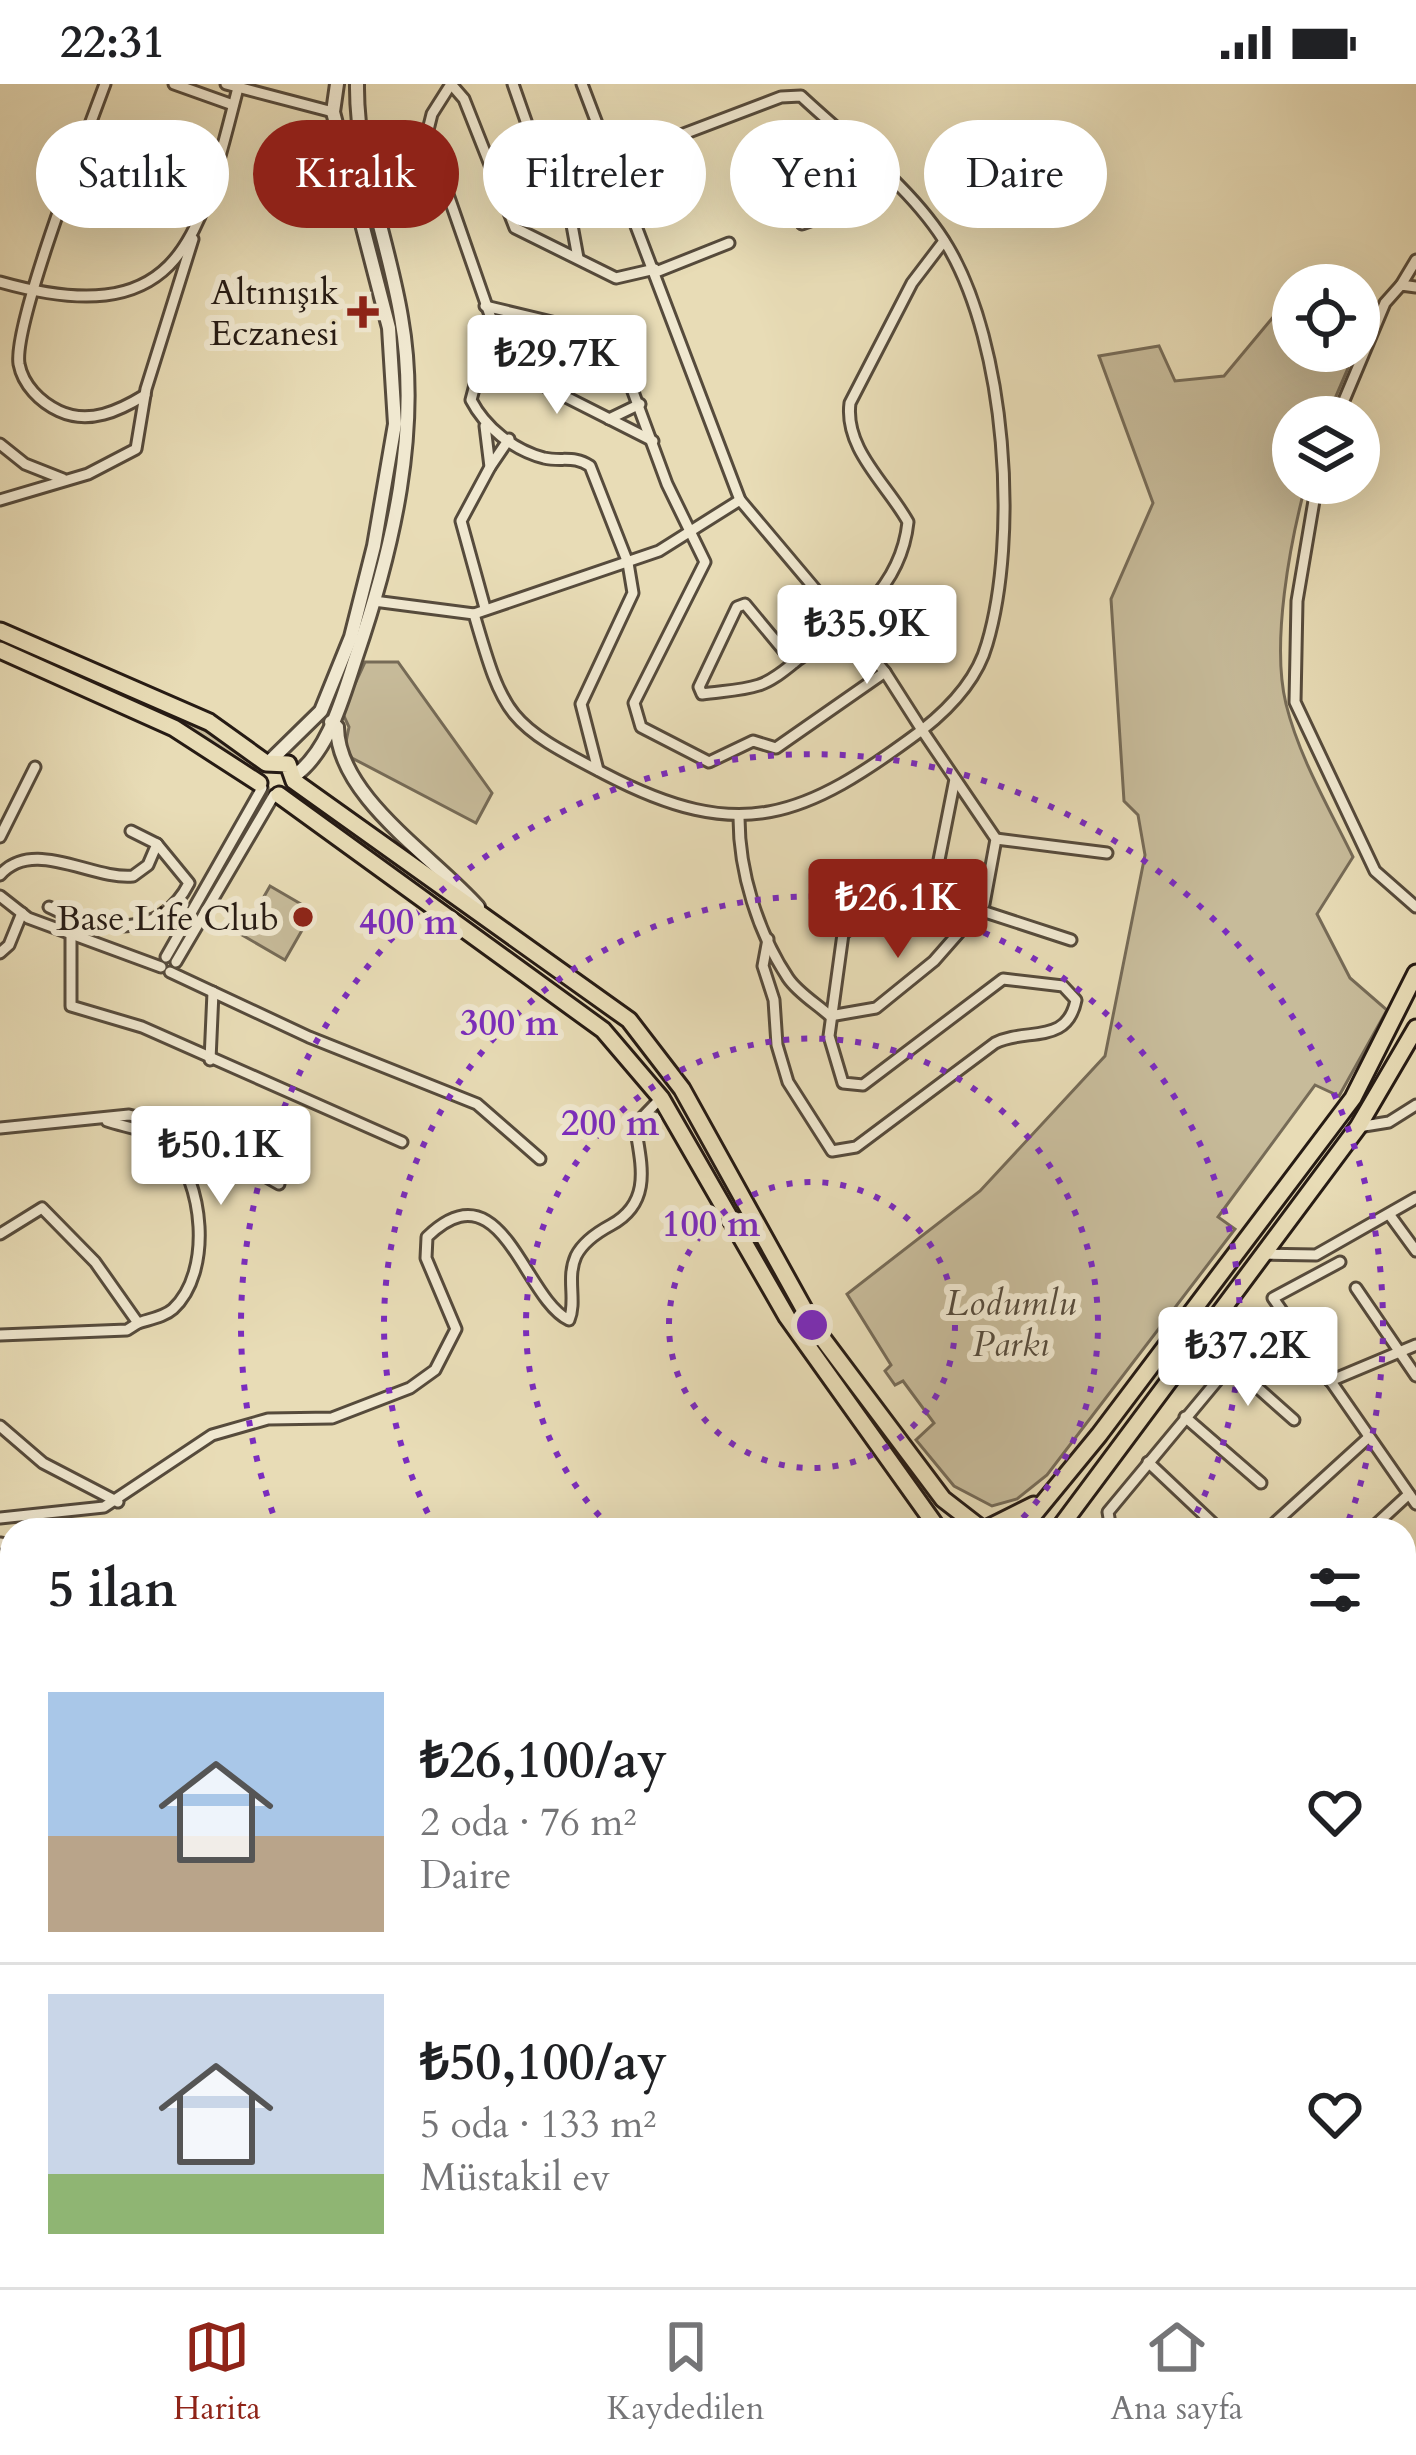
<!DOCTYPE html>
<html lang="tr">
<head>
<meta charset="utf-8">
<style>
  body { margin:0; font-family:Cardo,serif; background:#f2f2f2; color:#202124; height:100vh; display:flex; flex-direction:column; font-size:45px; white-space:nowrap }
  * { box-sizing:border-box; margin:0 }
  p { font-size:39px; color:#757577 }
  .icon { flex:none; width:66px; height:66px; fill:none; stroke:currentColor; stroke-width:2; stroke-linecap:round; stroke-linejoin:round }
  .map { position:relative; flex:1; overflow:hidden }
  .drawer { position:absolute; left:0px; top:1434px; width:1416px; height:771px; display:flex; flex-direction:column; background:#fff; border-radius:36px 36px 0 0; box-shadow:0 12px 48px #0002 }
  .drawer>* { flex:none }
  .guide { position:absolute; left:36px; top:36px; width:1344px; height:108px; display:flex; gap:24px }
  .buttons { position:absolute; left:1272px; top:180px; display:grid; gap:24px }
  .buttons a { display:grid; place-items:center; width:108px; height:108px; border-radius:50%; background:#fff; box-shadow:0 12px 48px #0002; font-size:60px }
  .price { position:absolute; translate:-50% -102px; padding:0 27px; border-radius:12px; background:#fff; color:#222; font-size:39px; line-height:78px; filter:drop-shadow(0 3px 6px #0008) }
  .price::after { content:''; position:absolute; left:50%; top:72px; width:36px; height:27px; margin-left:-18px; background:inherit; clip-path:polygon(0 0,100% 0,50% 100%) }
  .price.current { background:#8f2418; color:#fff }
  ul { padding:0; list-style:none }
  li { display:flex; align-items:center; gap:36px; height:300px; padding:0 48px }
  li+li { border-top:3px solid #e0e0e0 }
  li span { display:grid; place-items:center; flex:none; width:336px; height:240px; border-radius:0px; color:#555 }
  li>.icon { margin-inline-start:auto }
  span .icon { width:144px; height:144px; fill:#fffc; stroke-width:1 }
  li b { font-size:51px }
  h2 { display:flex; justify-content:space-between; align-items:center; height:144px; padding:0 48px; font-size:51px }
  .tag { padding:0 42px; border-radius:54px; background:#fff; box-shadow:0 12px 48px #0002; font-size:42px; line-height:108px }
  .tag.current { background:#8f2418; color:#fff }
  .status { display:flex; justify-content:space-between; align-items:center; height:84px; padding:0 60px; background:#fff; direction:ltr }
  .status svg { height:33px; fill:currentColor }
  .tabs { display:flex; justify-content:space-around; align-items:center; height:168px; border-top:3px solid #e0e0e0; background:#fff; font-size:33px; color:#757577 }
  .tabs a { display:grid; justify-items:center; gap:6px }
  .tabs .current { color:#8f2418 }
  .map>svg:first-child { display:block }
  .green { fill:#c7bb9a; stroke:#766b57; stroke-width:3 }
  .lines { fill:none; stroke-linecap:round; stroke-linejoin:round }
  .minor-casing { stroke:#564b3c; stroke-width:15 }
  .tertiary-casing { stroke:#564b3c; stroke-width:18 }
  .primary-casing { stroke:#261b14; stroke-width:21 }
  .minor { stroke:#f0e8d0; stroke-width:9 }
  .tertiary { stroke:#f0e8d0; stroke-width:12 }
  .primary { stroke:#e8dcb6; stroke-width:15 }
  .ring { fill:none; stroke:#7b2cbf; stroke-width:6; stroke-dasharray:6 12 }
  .poi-dot { fill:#8f2418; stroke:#f0e8d0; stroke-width:4.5 }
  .labels { text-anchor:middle; stroke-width:12; stroke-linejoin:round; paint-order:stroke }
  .poi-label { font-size:36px; fill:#261b14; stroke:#f0e8d0; text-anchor:end }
  .park-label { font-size:36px; font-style:italic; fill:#564b3c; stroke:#f0e8d0 }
  .centre { fill:#7b2cbf; stroke:#f0e8d0; stroke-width:6 }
  .ring-label { font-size:36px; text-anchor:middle; font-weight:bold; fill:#7b2cbf; stroke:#f0e8d0; stroke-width:12; stroke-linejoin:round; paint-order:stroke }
</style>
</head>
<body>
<div class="status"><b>22:31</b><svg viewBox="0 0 49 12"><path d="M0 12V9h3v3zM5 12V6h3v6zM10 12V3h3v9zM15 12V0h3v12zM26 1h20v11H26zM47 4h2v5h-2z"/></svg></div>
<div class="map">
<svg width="1416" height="2203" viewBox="0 0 1416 2203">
  <rect width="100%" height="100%" fill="#e8dcb6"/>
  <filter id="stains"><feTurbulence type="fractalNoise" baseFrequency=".00167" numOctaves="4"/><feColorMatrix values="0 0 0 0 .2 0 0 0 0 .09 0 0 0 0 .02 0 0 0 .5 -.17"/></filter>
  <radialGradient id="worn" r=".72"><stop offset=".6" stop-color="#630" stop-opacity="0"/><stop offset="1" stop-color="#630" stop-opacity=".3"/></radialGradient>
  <g class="green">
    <path d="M1279,226L1293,238V267H1328L1348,284L1327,333H1293V399H1306C1290,459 1271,559 1286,620C1299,673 1329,724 1353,773L1317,830L1350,894L1387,926L1339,1012L1315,1001L1218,1133L1235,1145L1047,1391L1017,1415L992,1422L954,1402L916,1356L934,1339L903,1297L895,1301L885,1287L891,1281L847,1210L980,1107L1105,972L1145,771L1138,731L1124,717L1111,515L1153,419L1099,272L1159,262L1175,297L1224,292Z"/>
    <polygon points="0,560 214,650 256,681 253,689"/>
    <polygon points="365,578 398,578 492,709 476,739 352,674 345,663 349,643 342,628"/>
    <polygon points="270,802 313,827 285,876 242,851"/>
    <polygon points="1413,1938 1416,1946 1416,2044 1404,1957"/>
    <polygon points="187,2193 434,2193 437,2203 183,2203"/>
  </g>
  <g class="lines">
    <g class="minor-casing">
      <g id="minor">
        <path d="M105,0C87,49 13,240 19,280C23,301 40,318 59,327C89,341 119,327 145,311"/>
        <polyline points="174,0 233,21"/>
        <polyline points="226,0 333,28"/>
        <path d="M451,0L432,30L427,50L492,237L471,316C485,343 513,366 544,374C562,378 574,371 590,382L628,479L633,509L581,620L598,686"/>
        <polyline points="451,0 464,15 515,144 616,194 655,185"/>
        <polyline points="513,0 541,80 566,108 578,174"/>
        <path d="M615,76L781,13L801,12C850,58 914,105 948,163C1006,261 1019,452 987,560C977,596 950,624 922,646L996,755L984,820L934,877L876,924L830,932C817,920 798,909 788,894C758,849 739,788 739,734"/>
        <polyline points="802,140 853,122 884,91"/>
        <polyline points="656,188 729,159"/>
        <path d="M0,198C188,251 200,148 239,0"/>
        <polyline points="1401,201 1416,176"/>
        <polyline points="485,222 556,239 618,267 667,400 705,478 634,619 641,643 709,678 753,657 776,664 885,588"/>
        <polyline points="481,270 653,357"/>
        <polyline points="1337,333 1385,219 1401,201 1416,203"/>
        <polyline points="609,335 640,320"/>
        <polyline points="485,342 490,383 461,437 485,524"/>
        <polyline points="0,360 25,380 63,395"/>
        <polyline points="490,383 509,355"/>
        <polyline points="1317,399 1297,517 1295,618 1375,787 1416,823"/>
        <polyline points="0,416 88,390 136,365 146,305 193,155"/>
        <path d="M374,517L474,530C504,634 508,640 605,690C741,761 804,734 922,646L885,588L740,416L582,0"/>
        <polyline points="474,530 659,467 740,416"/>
        <path d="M794,579L745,520L737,523L699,603L702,610C721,607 741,607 759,601C773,597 787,584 799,575C850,540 901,505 908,438C887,400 844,365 850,319L912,199L944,157"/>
        <polyline points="0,753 35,683"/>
        <polyline points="996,755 1107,769"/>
        <path d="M0,791C33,753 92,796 133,792L148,781L157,760L131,747"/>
        <polyline points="0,812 28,834 161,883"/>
        <path d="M49,823C99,848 160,856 189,799L157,760"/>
        <polyline points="979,826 1071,856"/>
        <polyline points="71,851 71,922 142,943 402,1058"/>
        <path d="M768,855L763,882L774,916L777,961L788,998L832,1067L856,1063L995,959C1026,943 1067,962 1076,916L1063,902L1003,895L863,1001L843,999L829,952L843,850L938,781L955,695"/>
        <polyline points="0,869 9,861 22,829"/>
        <polyline points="166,873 262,704"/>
        <polyline points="176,878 274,711"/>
        <polyline points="170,888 309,953 477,1020 540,1075"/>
        <polyline points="210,976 213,908"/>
        <path d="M107,1037C124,1043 156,1047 168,1060C204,1097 213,1188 173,1225C164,1233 150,1235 138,1239"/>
        <polyline points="1358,1043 1389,1038 1416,1021"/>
        <polyline points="0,1044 129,1031 177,1043 279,1100"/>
        <polyline points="1389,1130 1416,1167"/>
        <polyline points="0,1150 42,1124 95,1178 138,1239 127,1246 0,1251"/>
        <polyline points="1263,1170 1316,1171 1416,1114"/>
        <polyline points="1340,1178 1273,1214 1416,1420"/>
        <polyline points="1356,1204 1416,1292"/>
        <polyline points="1231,1280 1294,1336"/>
        <polyline points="1330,1297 1416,1261"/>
        <polyline points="1185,1333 1261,1399"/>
        <polyline points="0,1342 43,1379 118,1418"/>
        <polyline points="1148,1378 1220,1446"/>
        <path d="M0,1434L104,1423L212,1351L268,1335L332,1334L410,1304L435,1286L456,1245L426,1174L427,1153C502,1080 523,1214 569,1236C577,1217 566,1194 576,1172C583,1158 598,1148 611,1141C653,1118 641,1080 635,1041L661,1014"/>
        <polyline points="1111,1446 1108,1428 1236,1274 1290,1239"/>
        <polyline points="1267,1446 1369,1353"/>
        <polyline points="1370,1446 1409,1410"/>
        <polyline points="0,1459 12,1461"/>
        <polyline points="1404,1523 1416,1512"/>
        <polyline points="1404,1606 1416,1620"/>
        <polyline points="1404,1678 1416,1665"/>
        <polyline points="0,1699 12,1695"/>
        <polyline points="1404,1754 1416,1736"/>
        <polyline points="1404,1897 1416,1922"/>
        <polyline points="0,2156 12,2203"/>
        <polyline points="0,2187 7,2203"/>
        <polyline points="438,2193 441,2203"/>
        <polyline points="646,2193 656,2203"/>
        <polyline points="1321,2193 1322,2203"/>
        <polyline points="1360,2193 1362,2203"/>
        <polyline points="635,2202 636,2203"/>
        <polyline points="168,2203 172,2193"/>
        <polyline points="616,2203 631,2193"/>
        <polyline points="1050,2203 1057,2193"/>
        <polyline points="1097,2203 1103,2193"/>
        <polyline points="1210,2203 1210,2193"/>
        <polyline points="1258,2203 1259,2193"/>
      </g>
    </g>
    <g class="tertiary-casing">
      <g id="tertiary">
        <path d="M331,638L337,643C338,713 433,772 478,823"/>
        <polyline points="271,676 321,627 351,553 374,462 395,340 389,244 333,28 337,0"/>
        <path d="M294,692C329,668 343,612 356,573C393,465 421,346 401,233C388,154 356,80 357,0"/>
      </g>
    </g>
    <g class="primary-casing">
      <g id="primary">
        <polyline points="0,547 209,638 266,679 288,680 294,697 629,936 682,1005 814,1243 943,1415 983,1446"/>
        <polyline points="0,566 174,644 259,699"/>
        <polyline points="279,711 603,946 661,1014 787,1233 939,1446"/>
        <polyline points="984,1446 1034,1421"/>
        <polyline points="1021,1446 1099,1351 1353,1014 1416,889"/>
        <polyline points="1058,1446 1358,1043 1416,944"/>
        <polyline points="0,1852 12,1850"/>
        <polyline points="0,1874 12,1872"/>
        <polyline points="1404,2015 1416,2111"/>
        <polyline points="1404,2147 1410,2203"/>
      </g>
    </g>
    <use href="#minor" class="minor"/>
    <use href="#tertiary" class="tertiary"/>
    <use href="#primary" class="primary"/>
  </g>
  <g class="ring">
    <circle cx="812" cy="1241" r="143"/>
    <path d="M612 1445A286 286 0 1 1 1012 1445"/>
    <path d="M436 1445A428 428 0 1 1 1188 1445"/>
    <path d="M279 1446A571 571 0 1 1 1345 1446"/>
  </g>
  <g class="poi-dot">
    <path d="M357 210h12v12h12v12h-12v12h-12v-12h-12v-12h12z"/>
    <circle cx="303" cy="833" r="12"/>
  </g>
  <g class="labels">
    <g class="poi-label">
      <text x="339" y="220">Altınışık<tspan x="339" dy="41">Eczanesi</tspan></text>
      <text x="279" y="846">Base Life Club</text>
    </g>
    <g class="park-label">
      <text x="1011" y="1231">Lodumlu<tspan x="1011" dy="41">Parkı</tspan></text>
    </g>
  </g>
  <circle cx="812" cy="1241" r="18" class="centre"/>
  <g class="ring-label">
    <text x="408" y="850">400 m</text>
    <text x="509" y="951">300 m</text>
    <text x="610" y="1051">200 m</text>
    <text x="711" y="1152">100 m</text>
  </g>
  <rect width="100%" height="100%" filter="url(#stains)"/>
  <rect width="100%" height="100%" fill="url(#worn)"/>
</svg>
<div class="buttons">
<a><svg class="icon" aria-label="locate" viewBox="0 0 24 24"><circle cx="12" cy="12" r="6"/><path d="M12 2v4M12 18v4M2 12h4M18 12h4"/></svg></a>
<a><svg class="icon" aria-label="layers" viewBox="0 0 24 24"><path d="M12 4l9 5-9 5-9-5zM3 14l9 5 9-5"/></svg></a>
</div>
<b class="price" style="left:557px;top:333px">₺29.7K</b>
<b class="price" style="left:867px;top:603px">₺35.9K</b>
<b class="price current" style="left:898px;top:877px">₺26.1K</b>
<b class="price" style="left:221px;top:1124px">₺50.1K</b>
<b class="price" style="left:1248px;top:1325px">₺37.2K</b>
<div class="guide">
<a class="tag">Satılık</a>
<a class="tag current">Kiralık</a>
<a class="tag">Filtreler</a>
<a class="tag">Yeni</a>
<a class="tag">Daire</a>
</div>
<section class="drawer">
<h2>5 ilan<svg class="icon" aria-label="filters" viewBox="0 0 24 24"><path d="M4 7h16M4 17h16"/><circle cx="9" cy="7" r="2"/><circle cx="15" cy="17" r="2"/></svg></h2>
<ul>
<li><span style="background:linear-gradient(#a9c7e8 60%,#b9a48a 0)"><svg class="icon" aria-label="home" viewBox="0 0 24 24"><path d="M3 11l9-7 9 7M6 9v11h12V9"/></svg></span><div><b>₺26,100/ay</b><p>2 oda · 76 m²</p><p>Daire</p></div><svg class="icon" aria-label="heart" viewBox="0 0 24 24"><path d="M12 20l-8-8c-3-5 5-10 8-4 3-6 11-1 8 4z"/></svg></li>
<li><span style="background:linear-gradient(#c9d6e8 75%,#8fb573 0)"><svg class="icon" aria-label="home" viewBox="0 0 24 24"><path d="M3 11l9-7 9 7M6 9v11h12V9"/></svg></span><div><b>₺50,100/ay</b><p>5 oda · 133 m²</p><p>Müstakil ev</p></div><svg class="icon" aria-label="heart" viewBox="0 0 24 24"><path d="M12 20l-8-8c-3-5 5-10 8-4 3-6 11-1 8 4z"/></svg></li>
</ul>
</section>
</div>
<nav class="tabs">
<a class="current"><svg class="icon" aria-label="map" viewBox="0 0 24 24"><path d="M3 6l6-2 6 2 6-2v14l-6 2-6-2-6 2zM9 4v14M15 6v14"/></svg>Harita</a>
<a><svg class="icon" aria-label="saved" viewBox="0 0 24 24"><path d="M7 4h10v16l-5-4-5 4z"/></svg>Kaydedilen</a>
<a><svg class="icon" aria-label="home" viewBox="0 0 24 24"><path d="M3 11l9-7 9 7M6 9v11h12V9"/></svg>Ana sayfa</a>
</nav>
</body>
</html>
